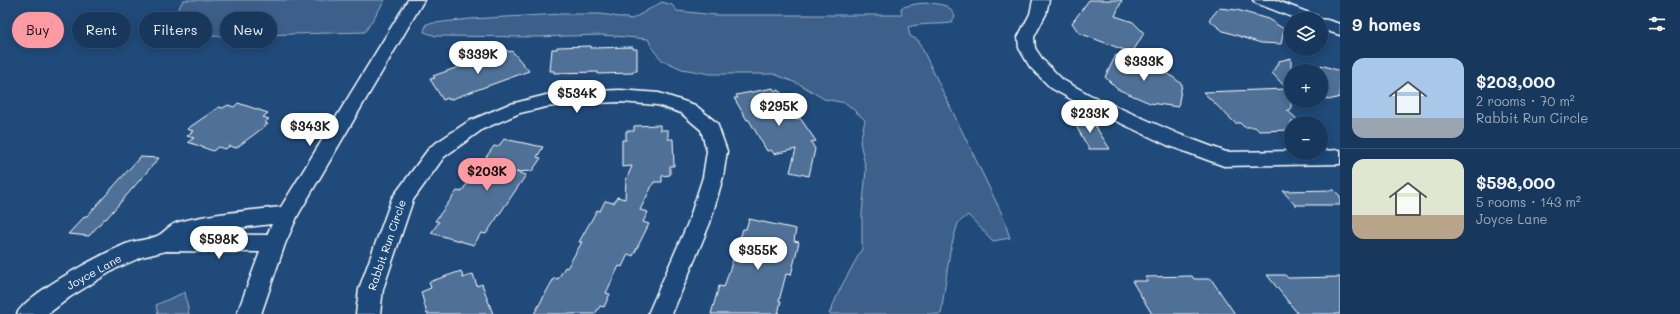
<!DOCTYPE html>
<html lang="en">
<head>
<meta charset="utf-8">
<style>
  body { margin:0; font-family:Mali,sans-serif; background:#203f62; color:#f1f3f6; height:100vh; display:flex; flex-direction:column; font-size:15px; white-space:nowrap }
  * { box-sizing:border-box; margin:0 }
  p { font-size:13px; color:#9eacbb }
  .icon { flex:none; width:22px; height:22px; fill:none; stroke:currentColor; stroke-width:2; stroke-linecap:round; stroke-linejoin:round }
  .map { position:relative; flex:1; overflow:hidden }
  .side { display:flex; flex-direction:column; background:#17385c; width:340px }
  .side>* { flex:none }
  .guide { position:absolute; left:12px; top:12px; width:380px; height:36px; display:flex; gap:8px }
  .controls { position:absolute; left:1284px; top:12px; display:grid; gap:8px }
  .controls a { display:grid; place-items:center; width:44px; height:44px; border-radius:50%; background:#17385c; box-shadow:0 2px 10px #0003,0 0 0 1px #365272; font-size:20px }
  .price { position:absolute; translate:-50% -34px; padding:0 9px; border-radius:14px; background:#fff; color:#222; font-size:13px; line-height:26px; filter:drop-shadow(0 1px 2px #0008) }
  .price::after { content:''; position:absolute; left:50%; top:24px; width:12px; height:9px; margin-left:-6px; background:inherit; clip-path:polygon(0 0,100% 0,50% 100%) }
  .price.active { background:#ff9aa2; color:#111 }
  ul { padding:0; list-style:none }
  li { display:flex; align-items:center; gap:12px; height:100px; padding:0 12px }
  li+li { border-top:1px solid #365272 }
  li span { display:grid; place-items:center; flex:none; width:112px; height:80px; border-radius:12px; color:#555 }
  li>.icon { margin-inline-start:auto }
  span .icon { width:48px; height:48px; fill:#fffc; stroke-width:1 }
  li b { font-size:17px }
  h2 { display:flex; justify-content:space-between; align-items:center; height:48px; padding:0 12px; font-size:17px }
  .pill { padding:0 14px; border-radius:18px; background:#17385c; box-shadow:0 2px 10px #0003,0 0 0 1px #365272; font-size:14px; line-height:36px }
  .pill.active { background:#ff9aa2; color:#111 }
  main { display:flex; flex:1; min-height:0 }
  .map>svg:first-child { display:block }
  .green { fill:#3c618b; stroke:#9eb0c5 }
  .building { fill:#507197; stroke:#fff }
  .lines { fill:none; stroke-linecap:round; stroke-linejoin:round }
  .minor-casing { stroke:#fff; stroke-width:3 }
  .minor { fill:#1f4a7a; fill-rule:evenodd }
  .labels { text-anchor:middle; stroke-width:3; stroke-linejoin:round; paint-order:stroke }
  .street-label { font-size:11px; fill:#fff; stroke:#1f4a7a }
</style>
</head>
<body>
<main>
<div class="map">
<svg width="1340" height="314" viewBox="0 0 1340 314">
  <rect width="100%" height="100%" fill="#1f4a7a"/>
  <filter id="ink" filterUnits="userSpaceOnUse"><feTurbulence type="fractalNoise" baseFrequency=".025" numOctaves="2"/><feDisplacementMap in="SourceGraphic" scale="8" xChannelSelector="R" yChannelSelector="G"/><feConvolveMatrix kernelMatrix="1 2 1 2 8 2 1 2 1" color-interpolation-filters="sRGB"/></filter>
  <g filter="url(#ink)">
    <g class="green">
      <polygon points="183,0 385,0 365,32 155,38 175,16"/>
      <path d="M662,2L672,5L677,11L716,15H902L901,8C914,3 932,1 946,6C950,8 952,12 955,16L951,23C937,25 921,23 908,27L910,36L918,40L1002,214L1010,238L993,241L968,215L958,223L950,251L941,314H829L841,287L862,249V214L866,170L860,142L865,120L846,103L824,99L801,85L774,74H710L682,69L662,60L654,51L648,39L602,35L535,37L436,36L424,32L426,24L469,19L561,14H601L632,19Z"/>
      <polygon points="185,292 189,314 158,314 156,305"/>
    </g>
    <g class="building">
      <polygon points="1089,0 1122,0 1115,16 1133,22 1144,33 1132,53 1079,33 1072,23"/>
      <polygon points="1219,8 1237,10 1268,19 1284,29 1281,44 1261,43 1223,31 1209,20"/>
      <polygon points="591,46 591,48 633,47 633,49 637,49 637,71 633,71 633,73 598,74 598,72 554,73 554,71 550,71 552,49 557,49 557,47"/>
      <polygon points="507,50 509,52 512,51 529,71 449,100 448,98 443,100 430,79 435,78 433,76"/>
      <polygon points="1116,55 1170,75 1182,84 1178,107 1150,103 1117,89 1105,77"/>
      <polygon points="1291,58 1291,110 1287,110 1299,121 1291,122 1291,130 1259,131 1255,127 1244,127 1240,123 1235,123 1203,92 1287,89 1272,73 1279,61"/>
      <polygon points="1321,65 1340,71 1340,97 1329,100 1321,97"/>
      <polygon points="773,88 775,91 779,90 797,119 800,118 816,141 811,142 815,149 809,176 790,172 796,149 774,154 771,150 767,151 749,120 747,120 734,98 738,98 736,95"/>
      <polygon points="238,103 268,113 263,117 269,119 264,123 268,124 236,148 230,146 225,149 218,147 213,151 188,142 194,138 187,136 193,131 187,129 219,107 223,108 228,105 234,107"/>
      <polygon points="1071,117 1090,118 1110,149 1089,149"/>
      <polygon points="660,125 660,130 668,130 668,139 673,139 674,166 670,166 670,175 662,176 662,182 654,182 640,210 648,212 643,222 649,224 633,256 628,254 622,267 619,266 606,293 610,294 604,307 600,306 595,314 534,314 554,278 558,279 565,267 567,268 582,242 579,242 597,210 600,211 605,201 614,203 617,197 625,199 626,180 632,166 622,167 622,140 626,140 626,131 634,131 634,126"/>
      <polygon points="504,139 543,147 537,157 541,158 532,171 516,172 526,175 486,234 481,233 474,245 431,233 439,222 435,221 457,191 461,192 494,146 498,147"/>
      <polygon points="140,157 159,158 106,219 104,219 89,236 68,234 85,216 87,216"/>
      <polygon points="1334,190 1340,196 1340,205 1295,205 1283,191"/>
      <polygon points="749,219 796,229 794,241 799,242 791,275 786,274 779,301 781,301 778,314 711,314 719,286 724,287 743,229 746,229"/>
      <polygon points="461,271 463,278 473,274 477,286 482,284 493,314 427,314 421,292 431,288 429,282"/>
      <polygon points="1267,275 1285,275 1288,278 1340,277 1340,314 1298,314"/>
      <polygon points="1192,276 1194,279 1211,279 1235,314 1152,314 1132,281 1148,281 1145,277"/>
    </g>
    <g class="lines">
      <g class="minor-casing">
        <g id="minor">
          <path d="M408,0H424L298,215L285,244L261,314H237L260,252L166,251L142,257L117,268L70,297L48,314H17C27,293 102,254 126,244C136,240 149,240 159,235C166,231 170,224 179,222C212,213 247,211 281,207ZM272,224L267,235L198,234L205,232Z"/>
          <polygon points="1033,0 1049,0 1046,14 1034,37 1035,48 1043,60 1063,80 1090,95 1181,135 1226,152 1291,151 1291,153 1321,153 1321,151 1340,150 1340,164 1224,166 1167,145 1078,103 1051,88 1030,67 1019,48 1018,37 1030,14"/>
          <polygon points="1253,0 1275,0 1317,16 1319,19 1327,20 1340,24 1340,35 1321,29 1321,19 1297,19 1256,3"/>
          <polygon points="620,90 659,93 695,105 717,123 727,151 723,177 710,223 672,314 648,314 688,223 703,177 707,151 701,130 681,113 657,105 620,102 571,104 546,107 520,113 483,129 444,157 413,200 383,289 380,314 356,314 359,289 392,198 430,147 469,121 507,105 546,95 571,92"/>
        </g>
      </g>
      <use href="#minor" class="minor"/>
    </g>
  </g>
  <g class="labels">
    <g class="street-label">
      <text transform="translate(387 245) rotate(-71)" y="4">Rabbit Run Circle</text>
      <text transform="translate(94 272) rotate(-29)" y="4">Joyce Lane</text>
    </g>
  </g>
</svg>
<div class="controls">
<a><svg class="icon" aria-label="layers" viewBox="0 0 24 24"><path d="M12 4l9 5-9 5-9-5zM3 14l9 5 9-5"/></svg></a>
<a>+</a>
<a>−</a>
</div>
<b class="price" style="left:478px;top:75px">$339K</b>
<b class="price" style="left:1144px;top:82px">$333K</b>
<b class="price" style="left:577px;top:114px">$534K</b>
<b class="price" style="left:779px;top:127px">$295K</b>
<b class="price" style="left:1090px;top:134px">$233K</b>
<b class="price" style="left:310px;top:147px">$343K</b>
<b class="price active" style="left:487px;top:192px">$203K</b>
<b class="price" style="left:219px;top:260px">$598K</b>
<b class="price" style="left:758px;top:271px">$355K</b>
<div class="guide">
<a class="pill active">Buy</a>
<a class="pill">Rent</a>
<a class="pill">Filters</a>
<a class="pill">New</a>
</div>
</div>
<section class="side">
<h2>9 homes<svg class="icon" aria-label="filters" viewBox="0 0 24 24"><path d="M4 7h16M4 17h16"/><circle cx="9" cy="7" r="2"/><circle cx="15" cy="17" r="2"/></svg></h2>
<ul>
<li><span style="background:linear-gradient(#a9c7e8 75%,#9aa5b1 0)"><svg class="icon" aria-label="home" viewBox="0 0 24 24"><path d="M3 11l9-7 9 7M6 9v11h12V9"/></svg></span><div><b>$203,000</b><p>2 rooms · 70 m²</p><p>Rabbit Run Circle</p></div></li>
<li><span style="background:linear-gradient(#dfe7d0 70%,#b9a48a 0)"><svg class="icon" aria-label="home" viewBox="0 0 24 24"><path d="M3 11l9-7 9 7M6 9v11h12V9"/></svg></span><div><b>$598,000</b><p>5 rooms · 143 m²</p><p>Joyce Lane</p></div></li>
</ul>
</section>
</main>
</body>
</html>
